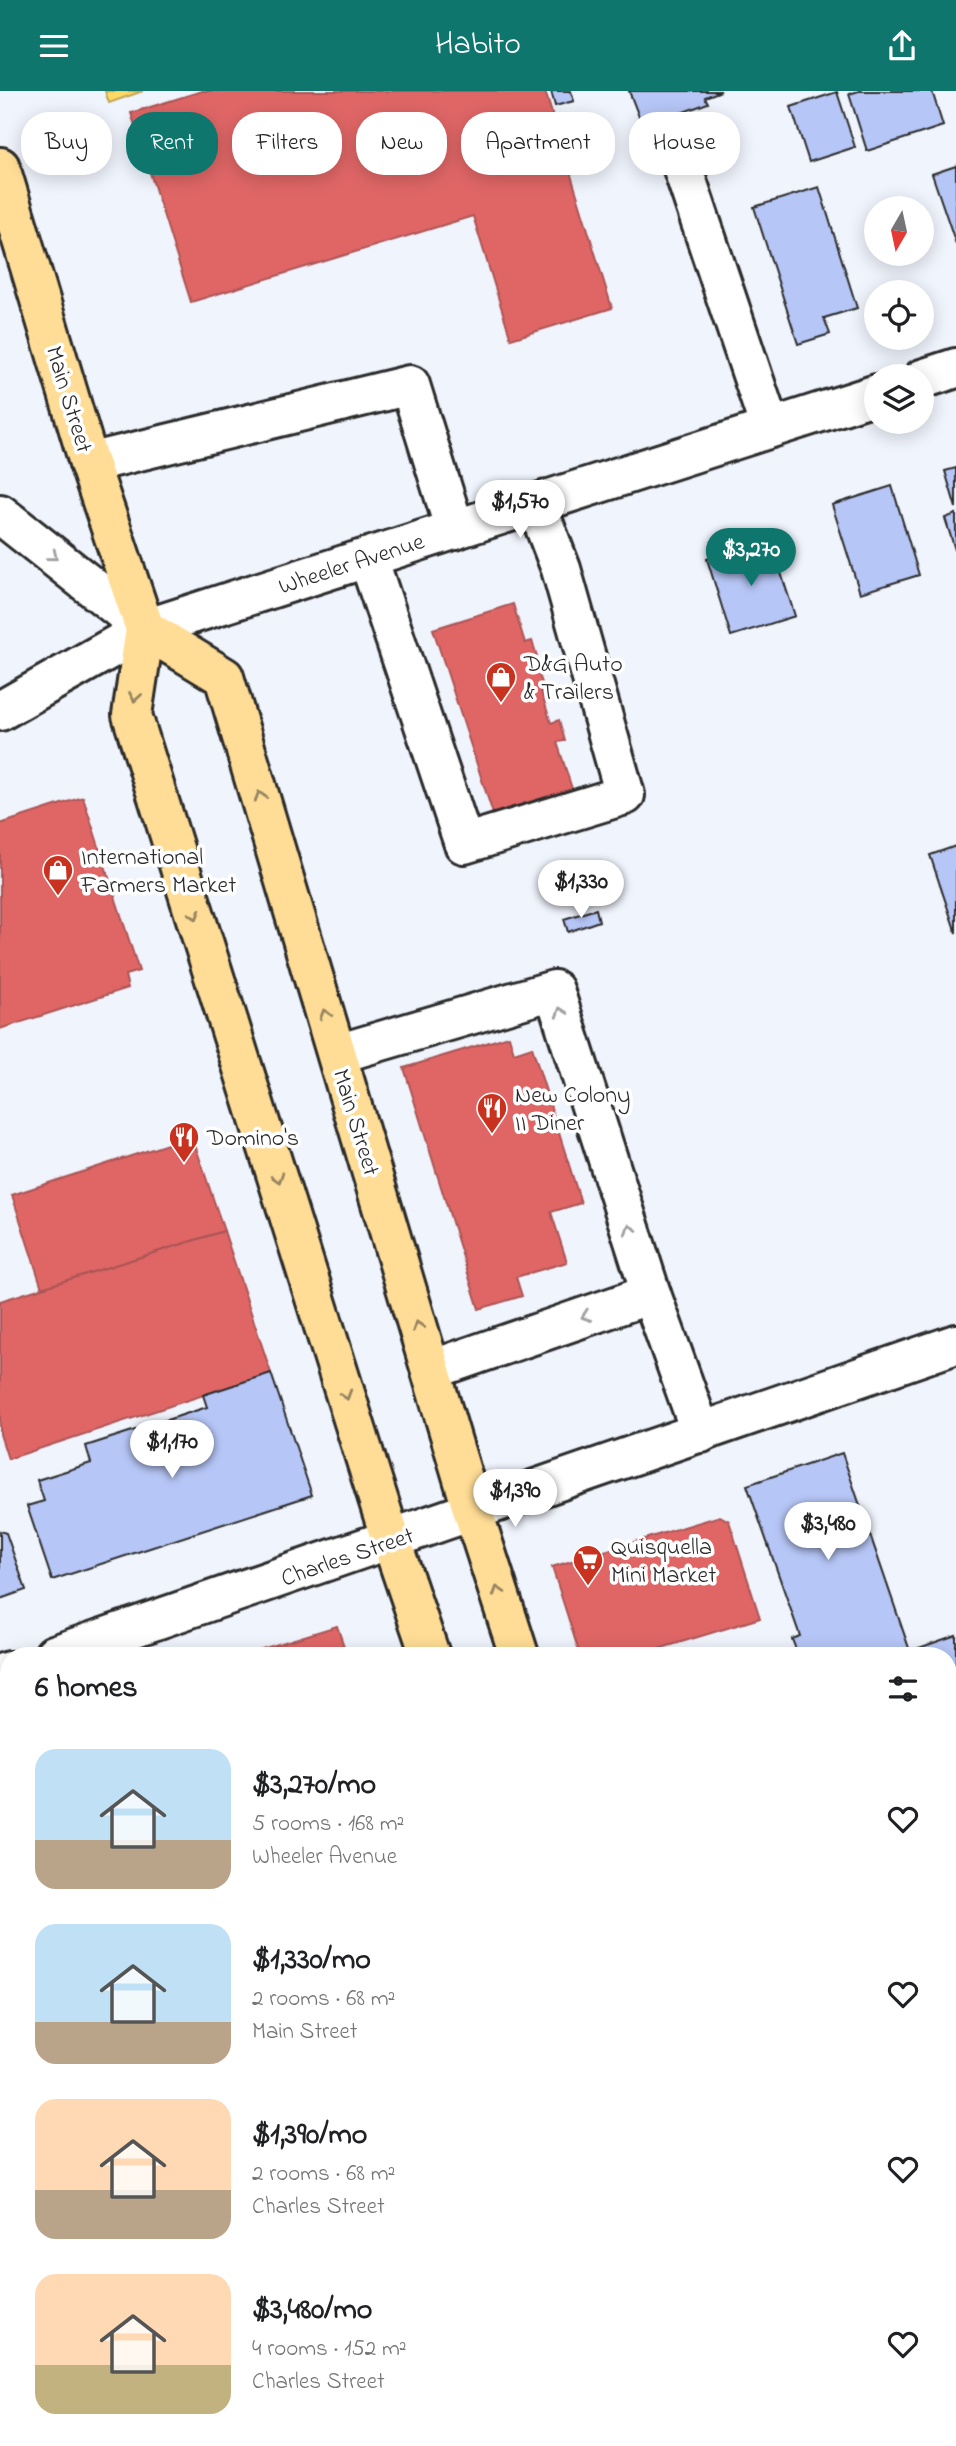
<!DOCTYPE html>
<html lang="en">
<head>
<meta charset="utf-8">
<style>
  body { margin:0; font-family:"Indie Flower",sans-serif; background:#f6f6f6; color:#202124; height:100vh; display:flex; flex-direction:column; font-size:26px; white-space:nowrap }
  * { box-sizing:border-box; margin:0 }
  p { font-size:23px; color:#757577 }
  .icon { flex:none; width:38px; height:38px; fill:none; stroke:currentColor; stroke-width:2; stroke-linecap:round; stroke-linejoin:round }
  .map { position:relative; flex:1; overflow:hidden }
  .details { position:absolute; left:0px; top:1556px; width:957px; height:800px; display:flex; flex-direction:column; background:#fff; border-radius:28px 28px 0 0; box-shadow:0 4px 18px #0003 }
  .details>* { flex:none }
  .top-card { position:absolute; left:21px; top:21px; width:915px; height:63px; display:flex; gap:14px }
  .needle { width:46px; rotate:189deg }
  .tools { position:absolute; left:864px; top:105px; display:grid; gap:14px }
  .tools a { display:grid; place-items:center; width:70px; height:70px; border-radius:50%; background:#fff; box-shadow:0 4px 18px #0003; font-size:35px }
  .price { position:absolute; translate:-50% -60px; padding:0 16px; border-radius:24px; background:#fff; color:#222; font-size:23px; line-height:46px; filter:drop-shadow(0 2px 4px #0008) }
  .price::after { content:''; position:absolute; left:50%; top:42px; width:21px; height:16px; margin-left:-10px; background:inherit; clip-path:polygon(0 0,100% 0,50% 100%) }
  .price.on { background:#0f766e; color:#fff }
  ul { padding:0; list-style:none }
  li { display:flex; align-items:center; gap:21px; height:175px; padding:0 35px }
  li span { display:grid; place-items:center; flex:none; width:196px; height:140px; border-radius:21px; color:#555 }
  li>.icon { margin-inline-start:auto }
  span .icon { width:84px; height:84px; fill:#fffc; stroke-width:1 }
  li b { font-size:30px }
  h2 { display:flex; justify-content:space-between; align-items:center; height:84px; padding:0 35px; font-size:30px }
  .chip { padding:0 24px; border-radius:28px; background:#fff; box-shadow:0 4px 18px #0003; font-size:24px; line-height:63px }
  .chip.on { background:#0f766e; color:#fff }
  header { display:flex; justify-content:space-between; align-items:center; height:91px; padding:0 35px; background:#0f766e; color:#fff; font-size:32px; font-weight:600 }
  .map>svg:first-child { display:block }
  .homes { fill:#ffd966; stroke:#bfa554; stroke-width:2 }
  .shops { fill:#e06666; stroke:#aa5454; stroke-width:2 }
  .building { fill:#b6c6f6; stroke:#2b2b2b; stroke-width:2 }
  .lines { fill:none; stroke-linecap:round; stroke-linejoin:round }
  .minor-casing { stroke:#2b2b2b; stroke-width:44 }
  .major-casing { stroke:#2b2b2b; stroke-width:44 }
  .minor { stroke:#fff; stroke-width:38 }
  .major { stroke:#ffdd96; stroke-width:38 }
  .oneway { stroke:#a0a0a0 }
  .oneway2 { stroke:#958460 }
  .labels { text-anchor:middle; stroke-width:7; stroke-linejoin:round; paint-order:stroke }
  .street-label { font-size:24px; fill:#2b2b2b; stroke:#fff }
  .poi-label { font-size:24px; fill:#2b2b2b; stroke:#fff; text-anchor:start }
</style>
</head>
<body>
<header><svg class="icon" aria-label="menu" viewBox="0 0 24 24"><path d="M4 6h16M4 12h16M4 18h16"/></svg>Habito<svg class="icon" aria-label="share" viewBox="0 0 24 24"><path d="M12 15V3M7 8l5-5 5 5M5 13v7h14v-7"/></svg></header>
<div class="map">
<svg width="956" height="2355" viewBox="0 0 956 2355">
  <rect width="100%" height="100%" fill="#f0f4fd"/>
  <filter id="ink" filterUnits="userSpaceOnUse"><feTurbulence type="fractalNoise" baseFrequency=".0143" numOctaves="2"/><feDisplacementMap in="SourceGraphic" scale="14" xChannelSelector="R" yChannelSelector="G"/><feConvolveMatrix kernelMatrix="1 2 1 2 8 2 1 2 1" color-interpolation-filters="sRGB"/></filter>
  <g filter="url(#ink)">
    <polygon class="homes" points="105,0 143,0 109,12"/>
    <g class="shops">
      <polygon points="202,0 545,0 612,217 511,248 473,125 191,211 131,22"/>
      <polygon points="513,513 525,552 532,550 537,565 533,567 542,592 540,597 551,632 559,629 565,650 557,651 574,704 495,729 433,538"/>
      <polygon points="83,706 139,880 125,884 128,897 0,938 0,733"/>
      <polygon points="509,945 514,962 532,956 581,1112 551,1121 567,1171 516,1186 522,1205 479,1218 404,977"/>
      <polygon points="192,1045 224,1140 42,1197 12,1104"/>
      <polygon points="224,1140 271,1282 8,1368 0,1343 0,1210"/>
      <polygon points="720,1425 729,1430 760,1527 639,1564 580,1564 552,1476"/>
      <polygon points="337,1535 347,1564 242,1564"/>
      <polygon points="421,2347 594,2347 596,2355 424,2355"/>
    </g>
    <g class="building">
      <polygon points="551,0 571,0 574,10 555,15"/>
      <polygon points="629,0 721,0 705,6 708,12 643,36"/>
      <polygon points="859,0 932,0 943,35 867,60 849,3"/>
      <polygon points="837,1 855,56 809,71 791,16"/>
      <polygon points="956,75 956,153 932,83"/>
      <polygon points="819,96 857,217 824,227 830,243 798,253 754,116"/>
      <polygon points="956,377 956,417 945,380"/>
      <polygon points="892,395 919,484 860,502 832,414"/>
      <polygon points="956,423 956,462 945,427"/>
      <polygon points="770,448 795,525 731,545 707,468"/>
      <polygon points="956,755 956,842 930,764"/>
      <polygon points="596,818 599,830 568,841 564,828"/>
      <polygon points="271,1282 312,1404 52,1489 27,1415 44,1410 37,1389 91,1372 86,1355 207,1316 203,1304"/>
      <polygon points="842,1362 910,1560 912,1564 798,1564 792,1548 800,1545 747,1394"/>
      <polygon points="0,1440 6,1442 26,1499 0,1508"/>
      <polygon points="956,1544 956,1699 948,1677 948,1564 912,1564 910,1560"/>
      <polygon points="948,1677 956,1699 956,1773 948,1775"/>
      <polygon points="9,2052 9,2112 0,2084 0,2055"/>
      <polygon points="948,2059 956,2081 956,2174 948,2176"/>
    </g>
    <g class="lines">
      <g class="minor-casing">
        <g id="minor">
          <polyline points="676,57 770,337"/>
          <polyline points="922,288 956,277"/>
          <polyline points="89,372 410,294 455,439"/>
          <polyline points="0,423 145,538"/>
          <polyline points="368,467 464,753 625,704 561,478 536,413"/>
          <polyline points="0,620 145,538 877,303"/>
          <polyline points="337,963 554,899 651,1203 701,1342"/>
          <polyline points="431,1279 651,1203"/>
          <polyline points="54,1564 956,1253"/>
          <polyline points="0,1583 9,1580"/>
          <polyline points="0,2245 9,2242"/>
          <polyline points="948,2255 956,2253"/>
          <polyline points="915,2347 918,2355"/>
          <polyline points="283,2355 310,2347"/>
        </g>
      </g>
      <g class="major-casing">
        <g id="major">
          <polyline points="0,76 89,372 145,538 132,624 391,1449 430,1564"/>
          <polyline points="145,538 224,586 473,1421 519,1564"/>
          <polyline points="694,2347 697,2355"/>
          <polyline points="771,2347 773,2355"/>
        </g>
      </g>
      <use href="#minor" class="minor"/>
      <use href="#major" class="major"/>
    </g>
    <defs><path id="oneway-chevron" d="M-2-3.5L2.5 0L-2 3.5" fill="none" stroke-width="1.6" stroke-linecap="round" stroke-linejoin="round" transform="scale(1.75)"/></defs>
    <g class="oneway">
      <use href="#oneway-chevron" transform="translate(53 465) rotate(39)"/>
      <use href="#oneway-chevron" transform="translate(561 921) rotate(-108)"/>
      <use href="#oneway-chevron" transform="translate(630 1138) rotate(-108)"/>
      <use href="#oneway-chevron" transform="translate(586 1225) rotate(161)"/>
    </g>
    <g class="oneway2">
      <use href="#oneway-chevron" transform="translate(135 606) rotate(99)"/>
      <use href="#oneway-chevron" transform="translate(260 705) rotate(-107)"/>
      <use href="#oneway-chevron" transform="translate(195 824) rotate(73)"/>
      <use href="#oneway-chevron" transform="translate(325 923) rotate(-107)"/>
      <use href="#oneway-chevron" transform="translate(278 1087) rotate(73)"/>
      <use href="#oneway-chevron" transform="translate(418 1235) rotate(-107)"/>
      <use href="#oneway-chevron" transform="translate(346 1304) rotate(73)"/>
      <use href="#oneway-chevron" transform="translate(498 1500) rotate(-108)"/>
    </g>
  </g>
  <defs>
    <g id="shop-pin" transform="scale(1.575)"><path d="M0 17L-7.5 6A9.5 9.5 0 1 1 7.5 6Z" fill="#c8321e" stroke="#fff"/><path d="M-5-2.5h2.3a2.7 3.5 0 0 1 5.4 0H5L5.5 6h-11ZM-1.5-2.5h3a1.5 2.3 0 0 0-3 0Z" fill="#fff"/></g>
    <g id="restaurant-pin" transform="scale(1.575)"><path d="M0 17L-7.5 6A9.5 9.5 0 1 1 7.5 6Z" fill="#c8321e" stroke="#fff"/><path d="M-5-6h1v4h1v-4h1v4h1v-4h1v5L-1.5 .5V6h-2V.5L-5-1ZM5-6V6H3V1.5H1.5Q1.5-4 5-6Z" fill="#fff"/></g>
    <g id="supermarket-pin" transform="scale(1.575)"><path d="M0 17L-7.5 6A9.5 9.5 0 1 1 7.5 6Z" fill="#c8321e" stroke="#fff"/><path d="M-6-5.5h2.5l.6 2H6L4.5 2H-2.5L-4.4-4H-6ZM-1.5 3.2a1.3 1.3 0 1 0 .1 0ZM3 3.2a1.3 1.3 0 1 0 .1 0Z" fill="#fff"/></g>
  </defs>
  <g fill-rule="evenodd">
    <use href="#shop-pin" x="501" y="586"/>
    <use href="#shop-pin" x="58" y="779"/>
    <use href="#restaurant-pin" x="492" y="1017"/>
    <use href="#restaurant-pin" x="184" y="1046"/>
    <use href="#supermarket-pin" x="588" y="1469"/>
  </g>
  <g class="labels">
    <g class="street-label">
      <text transform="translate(70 308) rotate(73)" y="8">Main Street</text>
      <text transform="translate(351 472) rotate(-18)" y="8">Wheeler Avenue</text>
      <text transform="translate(357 1031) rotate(73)" y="8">Main Street</text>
      <text transform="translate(347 1465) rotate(-19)" y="8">Charles Street</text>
    </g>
    <g class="poi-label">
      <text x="524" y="580">D&amp;G Auto<tspan x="524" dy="28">&amp; Trailers</tspan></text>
      <text x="81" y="773">International<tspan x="81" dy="28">Farmers Market</tspan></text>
      <text x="515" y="1011">New Colony<tspan x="515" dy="28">II Diner</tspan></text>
      <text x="207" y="1054">Domino's</text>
      <text x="611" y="1463">Quisquella<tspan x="611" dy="28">Mini Market</tspan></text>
    </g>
  </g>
</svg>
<div class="tools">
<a><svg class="needle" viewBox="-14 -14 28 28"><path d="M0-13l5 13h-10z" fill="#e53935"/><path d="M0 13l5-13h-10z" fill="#757577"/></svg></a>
<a><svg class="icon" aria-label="locate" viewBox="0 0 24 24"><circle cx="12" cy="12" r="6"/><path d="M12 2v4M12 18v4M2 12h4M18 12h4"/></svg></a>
<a><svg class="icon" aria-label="layers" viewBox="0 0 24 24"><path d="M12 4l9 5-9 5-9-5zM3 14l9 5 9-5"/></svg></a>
</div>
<b class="price" style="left:520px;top:449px">$1,570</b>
<b class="price on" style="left:751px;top:497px">$3,270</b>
<b class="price" style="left:581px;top:829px">$1,330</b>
<b class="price" style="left:172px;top:1389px">$1,170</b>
<b class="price" style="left:515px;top:1438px">$1,390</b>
<b class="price" style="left:828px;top:1471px">$3,480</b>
<div class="top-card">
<a class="chip">Buy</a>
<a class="chip on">Rent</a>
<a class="chip">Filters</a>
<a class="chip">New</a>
<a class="chip">Apartment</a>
<a class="chip">House</a>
</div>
<section class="details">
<h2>6 homes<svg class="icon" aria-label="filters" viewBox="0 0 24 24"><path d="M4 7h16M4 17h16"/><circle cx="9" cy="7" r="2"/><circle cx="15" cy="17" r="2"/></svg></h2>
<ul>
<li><span style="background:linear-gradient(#bfe0f5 65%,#b9a48a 0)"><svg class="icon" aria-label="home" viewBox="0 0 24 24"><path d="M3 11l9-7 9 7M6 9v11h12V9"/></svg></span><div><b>$3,270/mo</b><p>5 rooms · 168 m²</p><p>Wheeler Avenue</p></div><svg class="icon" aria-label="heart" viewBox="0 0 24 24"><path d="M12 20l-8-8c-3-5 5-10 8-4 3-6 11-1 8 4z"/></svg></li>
<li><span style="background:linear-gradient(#bfe0f5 70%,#b9a48a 0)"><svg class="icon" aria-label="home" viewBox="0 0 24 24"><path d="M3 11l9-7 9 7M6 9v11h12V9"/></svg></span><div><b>$1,330/mo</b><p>2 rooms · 68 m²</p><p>Main Street</p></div><svg class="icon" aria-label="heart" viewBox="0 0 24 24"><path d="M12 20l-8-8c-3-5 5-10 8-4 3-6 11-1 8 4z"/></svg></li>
<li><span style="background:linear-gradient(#ffd9b3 65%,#b9a48a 0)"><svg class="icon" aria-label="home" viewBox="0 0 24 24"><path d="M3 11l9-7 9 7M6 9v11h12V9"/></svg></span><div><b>$1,390/mo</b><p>2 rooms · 68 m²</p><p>Charles Street</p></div><svg class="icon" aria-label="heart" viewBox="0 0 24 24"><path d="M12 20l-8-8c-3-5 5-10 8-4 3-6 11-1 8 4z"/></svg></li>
<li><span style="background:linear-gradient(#ffd9b3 65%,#c2b280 0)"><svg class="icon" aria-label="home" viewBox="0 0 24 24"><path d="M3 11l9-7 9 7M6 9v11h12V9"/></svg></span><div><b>$3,480/mo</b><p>4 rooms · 152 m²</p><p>Charles Street</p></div><svg class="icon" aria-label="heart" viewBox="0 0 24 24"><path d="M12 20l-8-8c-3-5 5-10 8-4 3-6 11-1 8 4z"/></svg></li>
</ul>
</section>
</div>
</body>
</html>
